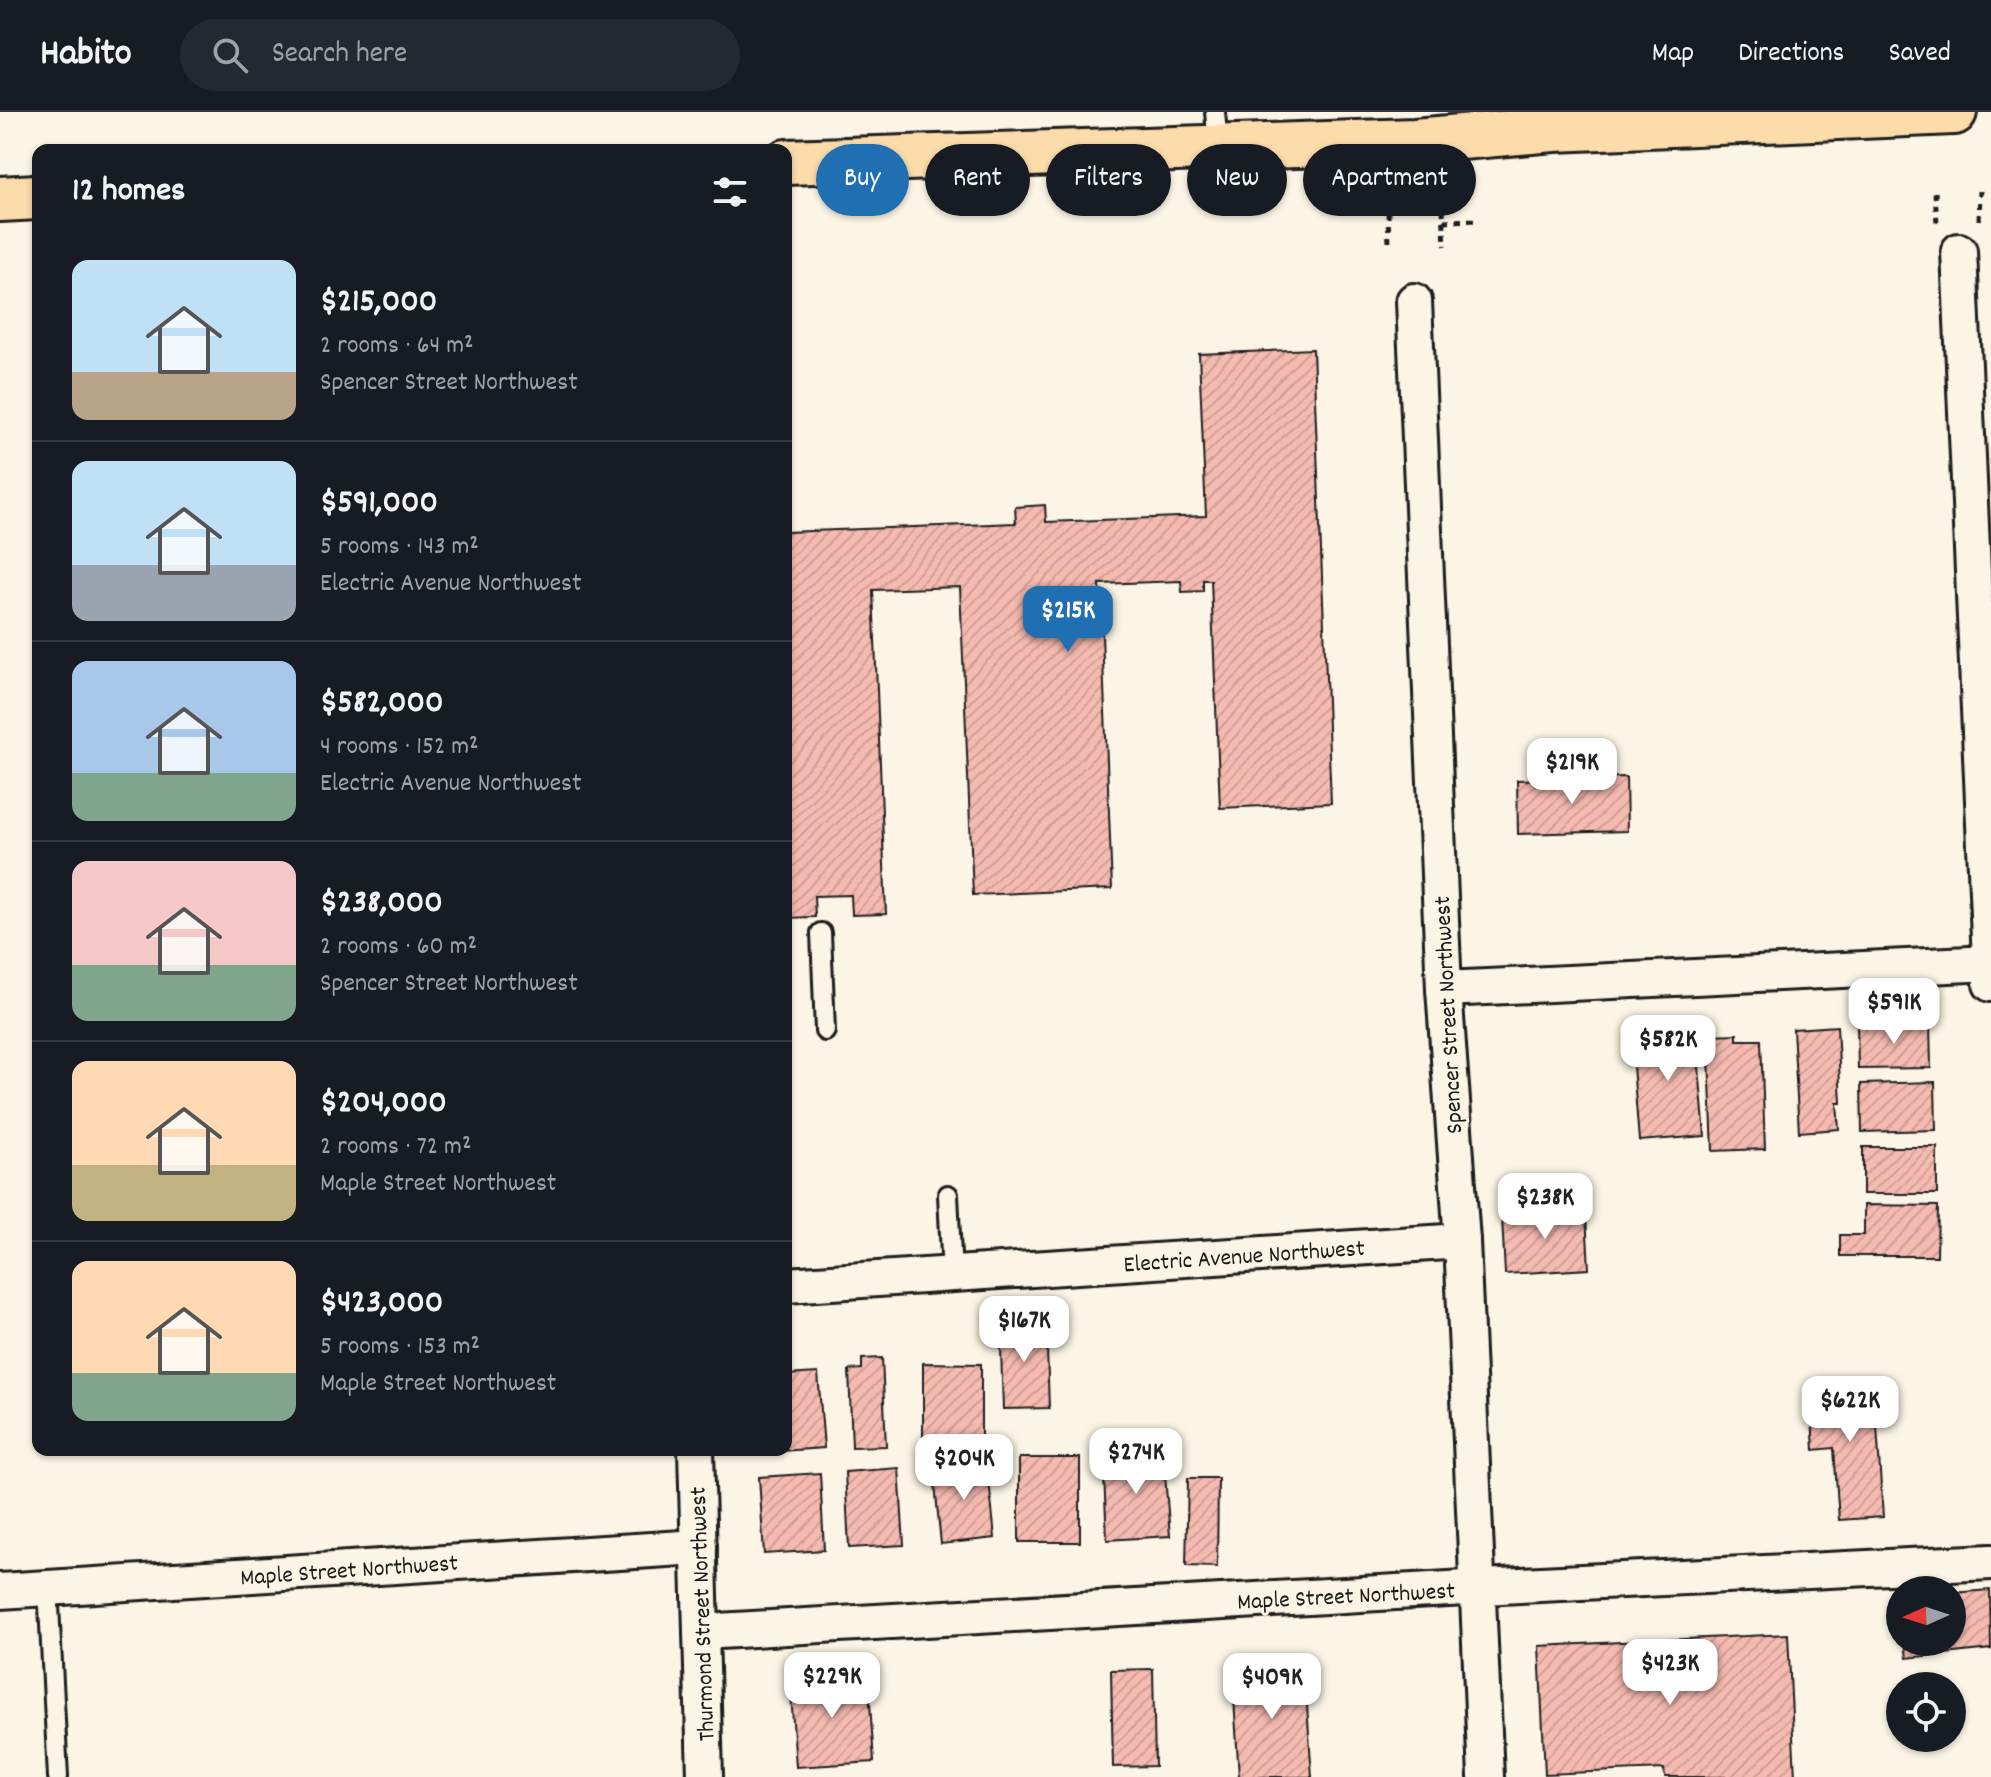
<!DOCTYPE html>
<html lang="en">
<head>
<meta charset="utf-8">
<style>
  body { margin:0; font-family:Dekko,sans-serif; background:#242831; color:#f1f3f6; height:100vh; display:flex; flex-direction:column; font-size:30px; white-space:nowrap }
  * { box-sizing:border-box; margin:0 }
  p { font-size:26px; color:#9ea1a6 }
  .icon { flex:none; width:44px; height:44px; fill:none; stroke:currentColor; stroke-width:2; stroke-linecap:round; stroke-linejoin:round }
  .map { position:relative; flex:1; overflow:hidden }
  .details { position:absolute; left:32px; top:32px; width:760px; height:1312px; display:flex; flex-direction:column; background:#171b24; border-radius:16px; box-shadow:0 2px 6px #0004 }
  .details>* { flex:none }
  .hud { position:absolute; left:816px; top:32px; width:760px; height:72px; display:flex; gap:16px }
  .needle { width:52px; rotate:267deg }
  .fabs { position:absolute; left:1886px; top:1464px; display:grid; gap:16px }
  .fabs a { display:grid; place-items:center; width:80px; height:80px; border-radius:50%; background:#171b24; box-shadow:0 2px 6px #0004; font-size:40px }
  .price { position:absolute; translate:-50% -68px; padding:0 18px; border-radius:16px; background:#fff; color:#222; font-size:26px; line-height:52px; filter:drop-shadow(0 2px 4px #0008) }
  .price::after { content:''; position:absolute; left:50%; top:48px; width:24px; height:18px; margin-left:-12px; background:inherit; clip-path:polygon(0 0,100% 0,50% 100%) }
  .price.active { background:#1f6fb2; color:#fff }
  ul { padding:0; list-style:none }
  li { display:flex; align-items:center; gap:24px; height:200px; padding:0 40px }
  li+li { border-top:2px solid #363941 }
  li span { display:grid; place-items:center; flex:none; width:224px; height:160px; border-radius:16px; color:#555 }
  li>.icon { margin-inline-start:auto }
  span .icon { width:96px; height:96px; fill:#fffc; stroke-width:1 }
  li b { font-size:34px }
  h2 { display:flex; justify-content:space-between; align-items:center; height:96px; padding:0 40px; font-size:34px }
  .pill { padding:0 28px; border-radius:36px; background:#171b24; box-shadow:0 2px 6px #0004; font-size:28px; line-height:72px }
  .pill.active { background:#1f6fb2; color:#fff }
  header { display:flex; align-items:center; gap:48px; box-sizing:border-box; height:112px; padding:0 40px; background:#171b24; border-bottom:2px solid #363941 }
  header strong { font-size:38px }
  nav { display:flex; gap:44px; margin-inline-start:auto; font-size:28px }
  .search { width:560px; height:72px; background:#242831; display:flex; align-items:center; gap:20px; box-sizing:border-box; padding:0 28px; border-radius:44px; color:#9ea1a6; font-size:30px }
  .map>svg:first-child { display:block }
  .building { fill:url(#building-hatch); stroke:#1c1c1c; stroke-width:2 }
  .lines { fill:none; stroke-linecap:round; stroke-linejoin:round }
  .service-casing { stroke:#1c1c1c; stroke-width:24 }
  .minor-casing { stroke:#1c1c1c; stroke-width:40 }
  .primary-casing { stroke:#1c1c1c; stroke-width:50 }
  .path { stroke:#1c1c1c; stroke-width:5; stroke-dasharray:6 6; stroke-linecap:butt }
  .service { stroke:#fcf5e5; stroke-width:18 }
  .minor { stroke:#fcf5e5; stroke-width:34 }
  .primary { stroke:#fddcac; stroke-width:44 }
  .labels { text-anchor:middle; stroke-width:6; stroke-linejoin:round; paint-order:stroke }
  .street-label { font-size:24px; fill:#1c1c1c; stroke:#fcf5e5 }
</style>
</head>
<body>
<header>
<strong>Habito</strong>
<div class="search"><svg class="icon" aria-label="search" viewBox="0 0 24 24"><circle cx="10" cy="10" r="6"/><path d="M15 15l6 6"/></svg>Search here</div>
<nav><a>Map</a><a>Directions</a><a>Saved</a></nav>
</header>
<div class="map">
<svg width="1991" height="1665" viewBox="0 0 1991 1665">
  <defs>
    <pattern id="building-hatch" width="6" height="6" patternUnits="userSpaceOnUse" patternTransform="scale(2)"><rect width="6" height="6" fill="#f5bab0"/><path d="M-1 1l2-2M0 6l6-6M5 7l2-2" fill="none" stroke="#d19f97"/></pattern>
  </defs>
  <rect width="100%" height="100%" fill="#fcf5e5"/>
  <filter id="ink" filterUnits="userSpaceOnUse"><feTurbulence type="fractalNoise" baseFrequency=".0125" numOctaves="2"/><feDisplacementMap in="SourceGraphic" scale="16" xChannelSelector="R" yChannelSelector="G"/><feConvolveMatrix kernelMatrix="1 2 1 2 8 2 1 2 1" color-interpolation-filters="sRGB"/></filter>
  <g filter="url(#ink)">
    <g class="building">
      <polygon points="1313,237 1331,691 1220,696 1211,468 1203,468 1203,479 1182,480 1181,469 1100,472 1112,777 973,783 960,475 873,478 886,802 852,803 851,783 814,784 815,805 786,806 786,420 1016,411 1015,395 1045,393 1046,410 1206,404 1199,242"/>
      <polygon points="1626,665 1627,719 1518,722 1517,668"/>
      <polygon points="1695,909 1705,1024 1639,1029 1631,929 1653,927 1652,912"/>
      <polygon points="1930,910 1931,956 1858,957 1857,911"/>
      <polygon points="1837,914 1841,991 1837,991 1839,1017 1799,1020 1793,917"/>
      <polygon points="1737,922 1737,928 1761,928 1765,1037 1713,1039 1708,923"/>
      <polygon points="1935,970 1936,1018 1862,1020 1861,972"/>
      <rect x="1863" y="1035" width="74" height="47"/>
      <polygon points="1549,1082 1551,1105 1586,1103 1589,1157 1505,1162 1502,1106 1530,1105 1529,1083"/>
      <polygon points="1864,1093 1938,1094 1937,1144 1840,1144 1840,1123 1864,1123"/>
      <polygon points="1046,1207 1049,1296 1003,1297 1000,1208"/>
      <polygon points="882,1246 886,1334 852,1335 849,1258 862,1257 862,1247"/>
      <polygon points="923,1251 981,1252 981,1328 923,1328"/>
      <polygon points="818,1261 824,1336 765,1340 786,1338 786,1263"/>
      <polygon points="1874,1269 1883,1405 1839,1408 1834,1336 1814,1338 1810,1273"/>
      <polygon points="1163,1339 1170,1424 1107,1428 1103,1342"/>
      <rect x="1019" y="1346" width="61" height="84"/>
      <polygon points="987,1348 995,1426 941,1432 933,1353"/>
      <polygon points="899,1356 904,1433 849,1436 845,1360"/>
      <polygon points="820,1361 824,1438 764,1442 759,1365"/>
      <polygon points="1188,1366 1218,1366 1217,1455 1186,1454"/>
      <polygon points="1990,1478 1991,1537 1907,1546 1905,1530 1952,1530 1952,1481"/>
      <polygon points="1788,1522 1795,1665 1665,1665 1664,1657 1545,1662 1539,1534"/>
      <polygon points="1304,1550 1312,1665 1239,1665 1232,1555"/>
      <polygon points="1153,1557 1155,1654 1113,1655 1111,1558"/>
      <polygon points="868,1561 874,1650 796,1655 790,1566"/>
    </g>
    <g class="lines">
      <g class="service-casing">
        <g id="service">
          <polyline points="1215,0 1218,34"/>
          <polyline points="821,821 825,919"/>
          <polyline points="948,1083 952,1163"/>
          <polyline points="48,1475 58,1665"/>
        </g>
      </g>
      <g class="minor-casing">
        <g id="minor">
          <polyline points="1959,139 1991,872"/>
          <polyline points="1414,189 1444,877 1462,1129 1486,1665"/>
          <polyline points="1444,877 1991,851"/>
          <polyline points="786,1173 1462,1129"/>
          <polyline points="696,1338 705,1665"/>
          <polyline points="0,1479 699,1435"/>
          <polyline points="701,1520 1501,1474 1991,1450"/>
        </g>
      </g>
      <g class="primary-casing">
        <g id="primary">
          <polyline points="786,50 1415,29 1554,17 1954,0"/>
          <polyline points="0,87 38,85"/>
        </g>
      </g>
      <g class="path">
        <polyline points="1935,80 1937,111"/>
        <polyline points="1443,97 1445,134"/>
        <polyline points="1388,100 1389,133"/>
        <polyline points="1979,108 1980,79"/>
        <polyline points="1444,109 1480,108"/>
      </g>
      <use href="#service" class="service"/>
      <use href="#minor" class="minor"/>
      <use href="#primary" class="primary"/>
    </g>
  </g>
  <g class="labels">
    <g class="street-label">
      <text transform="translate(1447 903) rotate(-93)" y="8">Spencer Street Northwest</text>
      <text transform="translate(1244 1143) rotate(-4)" y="8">Electric Avenue Northwest</text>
      <text transform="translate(349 1457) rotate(-4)" y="8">Maple Street Northwest</text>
      <text transform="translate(1346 1483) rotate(-3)" y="8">Maple Street Northwest</text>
      <text transform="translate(701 1502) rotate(-92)" y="8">Thurmond Street Northwest</text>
    </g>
  </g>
</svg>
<div class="fabs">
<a><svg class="needle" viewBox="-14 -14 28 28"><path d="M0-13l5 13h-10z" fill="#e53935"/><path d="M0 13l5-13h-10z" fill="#9ea1a6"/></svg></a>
<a><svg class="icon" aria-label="locate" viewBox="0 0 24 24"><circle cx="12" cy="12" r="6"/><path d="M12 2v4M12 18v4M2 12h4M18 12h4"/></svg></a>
</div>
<b class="price active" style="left:1068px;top:542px">$215K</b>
<b class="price" style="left:1572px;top:694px">$219K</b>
<b class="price" style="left:1894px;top:934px">$591K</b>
<b class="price" style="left:1668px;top:971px">$582K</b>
<b class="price" style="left:1545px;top:1129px">$238K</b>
<b class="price" style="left:1024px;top:1252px">$167K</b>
<b class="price" style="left:1850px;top:1332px">$622K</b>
<b class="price" style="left:1136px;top:1384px">$274K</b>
<b class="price" style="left:964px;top:1390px">$204K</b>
<b class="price" style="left:1670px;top:1595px">$423K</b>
<b class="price" style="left:832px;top:1608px">$229K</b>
<b class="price" style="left:1272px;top:1609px">$409K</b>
<div class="hud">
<a class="pill active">Buy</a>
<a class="pill">Rent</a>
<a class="pill">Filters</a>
<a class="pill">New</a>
<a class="pill">Apartment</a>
</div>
<section class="details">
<h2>12 homes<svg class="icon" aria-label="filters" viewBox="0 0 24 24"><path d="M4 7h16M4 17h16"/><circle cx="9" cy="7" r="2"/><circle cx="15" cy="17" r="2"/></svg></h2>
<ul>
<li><span style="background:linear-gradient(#bfe0f5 70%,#b9a48a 0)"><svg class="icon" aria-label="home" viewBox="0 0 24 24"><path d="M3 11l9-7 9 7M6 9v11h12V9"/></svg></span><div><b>$215,000</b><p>2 rooms · 64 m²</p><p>Spencer Street Northwest</p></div></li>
<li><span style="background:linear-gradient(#bfe0f5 65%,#9aa5b1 0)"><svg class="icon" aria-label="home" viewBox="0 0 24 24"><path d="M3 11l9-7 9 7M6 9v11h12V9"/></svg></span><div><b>$591,000</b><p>5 rooms · 143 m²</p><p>Electric Avenue Northwest</p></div></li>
<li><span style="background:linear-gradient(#a9c7e8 70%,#7fa58c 0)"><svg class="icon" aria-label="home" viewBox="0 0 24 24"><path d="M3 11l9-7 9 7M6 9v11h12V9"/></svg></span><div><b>$582,000</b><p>4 rooms · 152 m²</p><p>Electric Avenue Northwest</p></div></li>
<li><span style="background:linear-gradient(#f6c9c9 65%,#7fa58c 0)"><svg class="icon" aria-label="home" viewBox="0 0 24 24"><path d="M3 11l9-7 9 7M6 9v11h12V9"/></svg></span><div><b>$238,000</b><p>2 rooms · 60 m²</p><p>Spencer Street Northwest</p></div></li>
<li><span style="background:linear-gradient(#ffd9b3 65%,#c2b280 0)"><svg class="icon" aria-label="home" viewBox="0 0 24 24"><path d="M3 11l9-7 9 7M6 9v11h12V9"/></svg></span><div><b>$204,000</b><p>2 rooms · 72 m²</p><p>Maple Street Northwest</p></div></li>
<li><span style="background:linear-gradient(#ffd9b3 70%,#7fa58c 0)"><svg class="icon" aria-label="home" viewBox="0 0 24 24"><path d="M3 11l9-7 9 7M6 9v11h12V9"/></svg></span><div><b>$423,000</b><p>5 rooms · 153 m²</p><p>Maple Street Northwest</p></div></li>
</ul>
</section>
</div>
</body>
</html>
